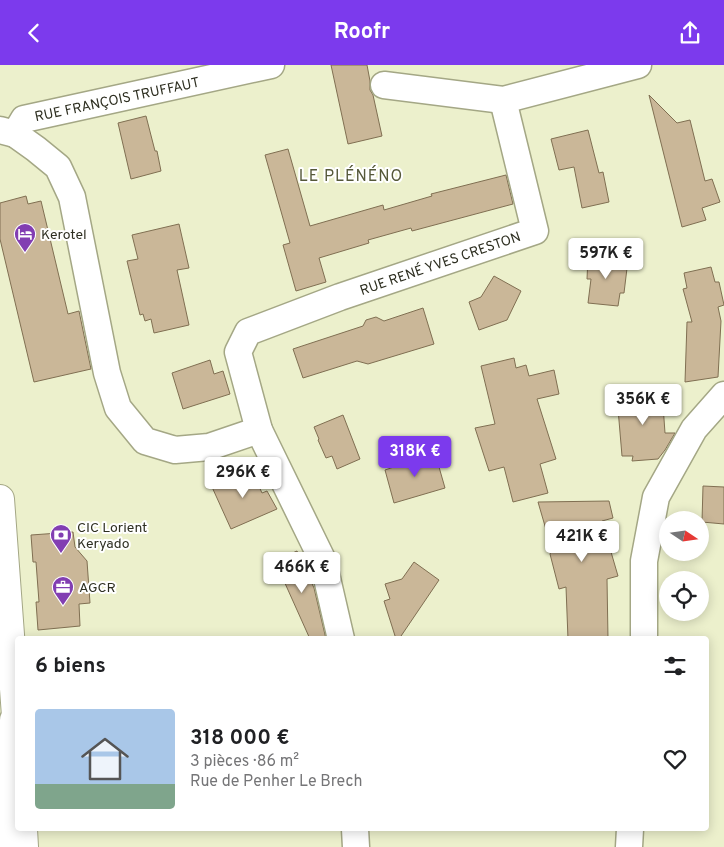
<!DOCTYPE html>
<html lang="fr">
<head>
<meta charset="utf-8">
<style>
  body { margin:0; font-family:Overpass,sans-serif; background:#f6f6f6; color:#202124; height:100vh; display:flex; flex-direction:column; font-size:19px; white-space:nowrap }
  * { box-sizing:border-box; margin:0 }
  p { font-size:16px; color:#757577 }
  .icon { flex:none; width:28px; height:28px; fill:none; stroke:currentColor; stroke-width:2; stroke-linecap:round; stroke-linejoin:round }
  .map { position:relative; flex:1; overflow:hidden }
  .side { position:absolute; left:15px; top:571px; width:694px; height:195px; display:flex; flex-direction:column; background:#fff; border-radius:5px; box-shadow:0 2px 12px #0003 }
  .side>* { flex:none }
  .needle { width:32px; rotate:103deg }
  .controls { position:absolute; left:659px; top:446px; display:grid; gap:10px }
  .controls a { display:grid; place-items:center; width:50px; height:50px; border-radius:50%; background:#fff; box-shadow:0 2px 12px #0003; font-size:25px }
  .price { position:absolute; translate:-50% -42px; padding:0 11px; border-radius:5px; background:#fff; color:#222; font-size:16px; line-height:32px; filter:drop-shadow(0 1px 2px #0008) }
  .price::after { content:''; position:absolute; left:50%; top:30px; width:15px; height:11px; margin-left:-8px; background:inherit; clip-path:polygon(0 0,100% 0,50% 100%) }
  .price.current { background:#7c3aed; color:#fff }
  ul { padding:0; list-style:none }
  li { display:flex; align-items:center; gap:15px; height:125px; padding:0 20px }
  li+li { border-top:1px solid #e0e0e0 }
  li span { display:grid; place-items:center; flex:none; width:140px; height:100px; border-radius:5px; color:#555 }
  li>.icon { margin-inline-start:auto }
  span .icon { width:60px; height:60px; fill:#fffc; stroke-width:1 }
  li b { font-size:21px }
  h2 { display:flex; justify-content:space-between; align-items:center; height:60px; padding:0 20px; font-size:21px }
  header { display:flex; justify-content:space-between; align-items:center; height:65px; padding:0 20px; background:#7c3aed; color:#fff; font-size:22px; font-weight:700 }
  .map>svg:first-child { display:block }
  .building { fill:#cab798; stroke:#806f52 }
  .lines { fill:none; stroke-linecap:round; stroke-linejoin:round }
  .minor-casing { stroke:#a4a785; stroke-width:29 }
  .trunk-casing { stroke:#a4a785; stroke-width:30 }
  .minor { stroke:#fff; stroke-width:26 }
  .trunk { stroke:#fff; stroke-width:28 }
  .labels { text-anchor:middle; stroke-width:4; stroke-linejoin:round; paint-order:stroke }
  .street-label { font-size:14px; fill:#2e2f21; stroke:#fff }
  .poi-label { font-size:14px; fill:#2e2f21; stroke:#fff; text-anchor:start }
  .quarter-label { font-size:16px; letter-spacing:1px; fill:#555839; stroke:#fff }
</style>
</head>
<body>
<header><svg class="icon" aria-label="back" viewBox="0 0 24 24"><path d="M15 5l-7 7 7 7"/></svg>Roofr<svg class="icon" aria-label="share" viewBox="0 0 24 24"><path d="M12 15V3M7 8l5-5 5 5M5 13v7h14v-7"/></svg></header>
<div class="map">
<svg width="724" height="782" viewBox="0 0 724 782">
  <rect width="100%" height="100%" fill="#ecf0cc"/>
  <g class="building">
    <polygon points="331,0 367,0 370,16 370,25 373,30 382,71 348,79"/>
    <polygon points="649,30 677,58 690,55 705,116 712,114 720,137 702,143 706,155 682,162"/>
    <polygon points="146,51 155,86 157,86 161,106 131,114 118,58"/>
    <polygon points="588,65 599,108 603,107 609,137 582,143 574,102 559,105 551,74"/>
    <polygon points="288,84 310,161 383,140 384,145 432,131 431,129 506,110 513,139 412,166 411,163 368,175 369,178 319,193 326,217 296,226 283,180 290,178 265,90"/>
    <polygon points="26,131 28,139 41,136 68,249 79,246 91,304 34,317 0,174 0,138"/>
    <polygon points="179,159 189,203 177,205 189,260 154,268 151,254 145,256 143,249 140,250 127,196 138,194 132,170"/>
    <polygon points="588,192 628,195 624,228 620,228 618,241 588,238 591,214 587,214"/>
    <polygon points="711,202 715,217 719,217 724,240 718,242 721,256 718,312 685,317 687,257 692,257 683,224 687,223 684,208"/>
    <polygon points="494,211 521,226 507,255 479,265 469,237 481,232"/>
    <polygon points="423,243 434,279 368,299 357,296 303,313 293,284 363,261 366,255 376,252 384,256"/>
    <polygon points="514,293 516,303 526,300 529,311 554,305 559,329 537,334 556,394 540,399 548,428 513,437 504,402 489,406 475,363 495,359 481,301"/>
    <polygon points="210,295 214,309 223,306 230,329 183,344 172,308"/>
    <polygon points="662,326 665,368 675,368 665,385 658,394 632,396 633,391 622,391 617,332 633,331 632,327"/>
    <polygon points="343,350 360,394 337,404 332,391 326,393 318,375 319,374 314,362"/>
    <polygon points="435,388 445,423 394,438 385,405"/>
    <polygon points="251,404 262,428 267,426 277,444 231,464 212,422"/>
    <polygon points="703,421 724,422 724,459 702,457"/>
    <polygon points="609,436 613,453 602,456 618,511 607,514 608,574 568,574 566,522 559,524 550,489 552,485 538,437"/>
    <polygon points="73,467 75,482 87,496 90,538 79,539 80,561 38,565 36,537 39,537 36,497 33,497 31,470"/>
    <polygon points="297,486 314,523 326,574 310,574 275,496"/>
    <polygon points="414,497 439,515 399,574 396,574 384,536 390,534 385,519 402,514"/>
  </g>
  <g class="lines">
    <g class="minor-casing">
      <g id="minor">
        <polyline points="384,20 503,35 638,0"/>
        <polyline points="0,65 15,69 24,54 271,0"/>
        <polyline points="15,69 36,84 58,102 72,132 107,308 118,343 145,376 175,385 209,382 259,365"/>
        <polyline points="341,574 323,496 259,365 238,287 248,267 340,232 535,166 503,35"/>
        <polyline points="644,574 644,496 656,432 694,364 724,330"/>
        <polyline points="355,764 356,782"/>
        <polyline points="13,782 13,655"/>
        <polyline points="629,782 630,764"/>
      </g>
    </g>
    <g class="trunk-casing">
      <g id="trunk">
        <polyline points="0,434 18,678"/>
        <polyline points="23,764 24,782"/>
      </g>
    </g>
    <use href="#minor" class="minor"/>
    <use href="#trunk" class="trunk"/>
  </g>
  <defs>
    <g id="hotel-pin" transform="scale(1.125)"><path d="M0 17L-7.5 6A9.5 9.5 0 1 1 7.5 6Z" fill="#823eb2" stroke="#fff"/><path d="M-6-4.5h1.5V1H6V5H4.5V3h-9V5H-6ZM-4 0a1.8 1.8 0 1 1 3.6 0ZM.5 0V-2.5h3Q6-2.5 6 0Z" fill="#fff"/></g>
    <g id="bank-pin" transform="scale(1.125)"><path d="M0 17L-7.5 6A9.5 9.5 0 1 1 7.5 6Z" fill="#823eb2" stroke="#fff"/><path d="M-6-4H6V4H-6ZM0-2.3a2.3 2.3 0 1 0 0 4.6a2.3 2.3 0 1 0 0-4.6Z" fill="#fff"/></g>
    <g id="office-pin" transform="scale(1.125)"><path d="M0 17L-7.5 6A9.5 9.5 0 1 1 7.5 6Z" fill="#823eb2" stroke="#fff"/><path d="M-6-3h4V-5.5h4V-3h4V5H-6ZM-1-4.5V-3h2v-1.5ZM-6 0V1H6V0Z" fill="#fff"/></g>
  </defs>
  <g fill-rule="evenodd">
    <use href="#hotel-pin" x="25" y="169"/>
    <use href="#bank-pin" x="61" y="470"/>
    <use href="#office-pin" x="63" y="522"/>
  </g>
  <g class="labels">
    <g class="street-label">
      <text transform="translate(117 34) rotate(-12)" y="5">RUE FRANÇOIS TRUFFAUT</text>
      <text transform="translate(440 198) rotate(-19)" y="5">RUE RENÉ YVES CRESTON</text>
    </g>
    <g class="poi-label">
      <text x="41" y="174">Kerotel</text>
      <text x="77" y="467">CIC Lorient<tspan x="77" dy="16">Keryado</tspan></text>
      <text x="79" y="527">AGCR</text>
    </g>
    <g class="quarter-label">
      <text x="351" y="116">LE PLÉNÉNO</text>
    </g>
  </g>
</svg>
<div class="controls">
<a><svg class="needle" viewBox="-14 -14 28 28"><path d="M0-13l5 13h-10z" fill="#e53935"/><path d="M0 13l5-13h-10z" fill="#757577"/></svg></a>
<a><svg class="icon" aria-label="locate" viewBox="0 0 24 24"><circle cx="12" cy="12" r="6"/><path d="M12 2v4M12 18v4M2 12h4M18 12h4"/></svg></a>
</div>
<b class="price" style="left:606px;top:215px">597K €</b>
<b class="price" style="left:643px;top:361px">356K €</b>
<b class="price current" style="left:415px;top:413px">318K €</b>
<b class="price" style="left:243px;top:434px">296K €</b>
<b class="price" style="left:582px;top:498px">421K €</b>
<b class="price" style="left:302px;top:529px">466K €</b>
<section class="side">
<h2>6 biens<svg class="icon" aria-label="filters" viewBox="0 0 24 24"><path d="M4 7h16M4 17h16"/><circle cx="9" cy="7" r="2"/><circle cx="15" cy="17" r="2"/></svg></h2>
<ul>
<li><span style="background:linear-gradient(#a9c7e8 75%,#7fa58c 0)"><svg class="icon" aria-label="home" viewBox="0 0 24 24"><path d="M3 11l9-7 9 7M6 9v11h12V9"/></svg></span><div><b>318 000 €</b><p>3 pièces · 86 m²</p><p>Rue de Penher Le Brech</p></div><svg class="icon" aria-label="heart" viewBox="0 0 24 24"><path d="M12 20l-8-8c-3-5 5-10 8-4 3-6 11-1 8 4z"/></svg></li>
</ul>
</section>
</div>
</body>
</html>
